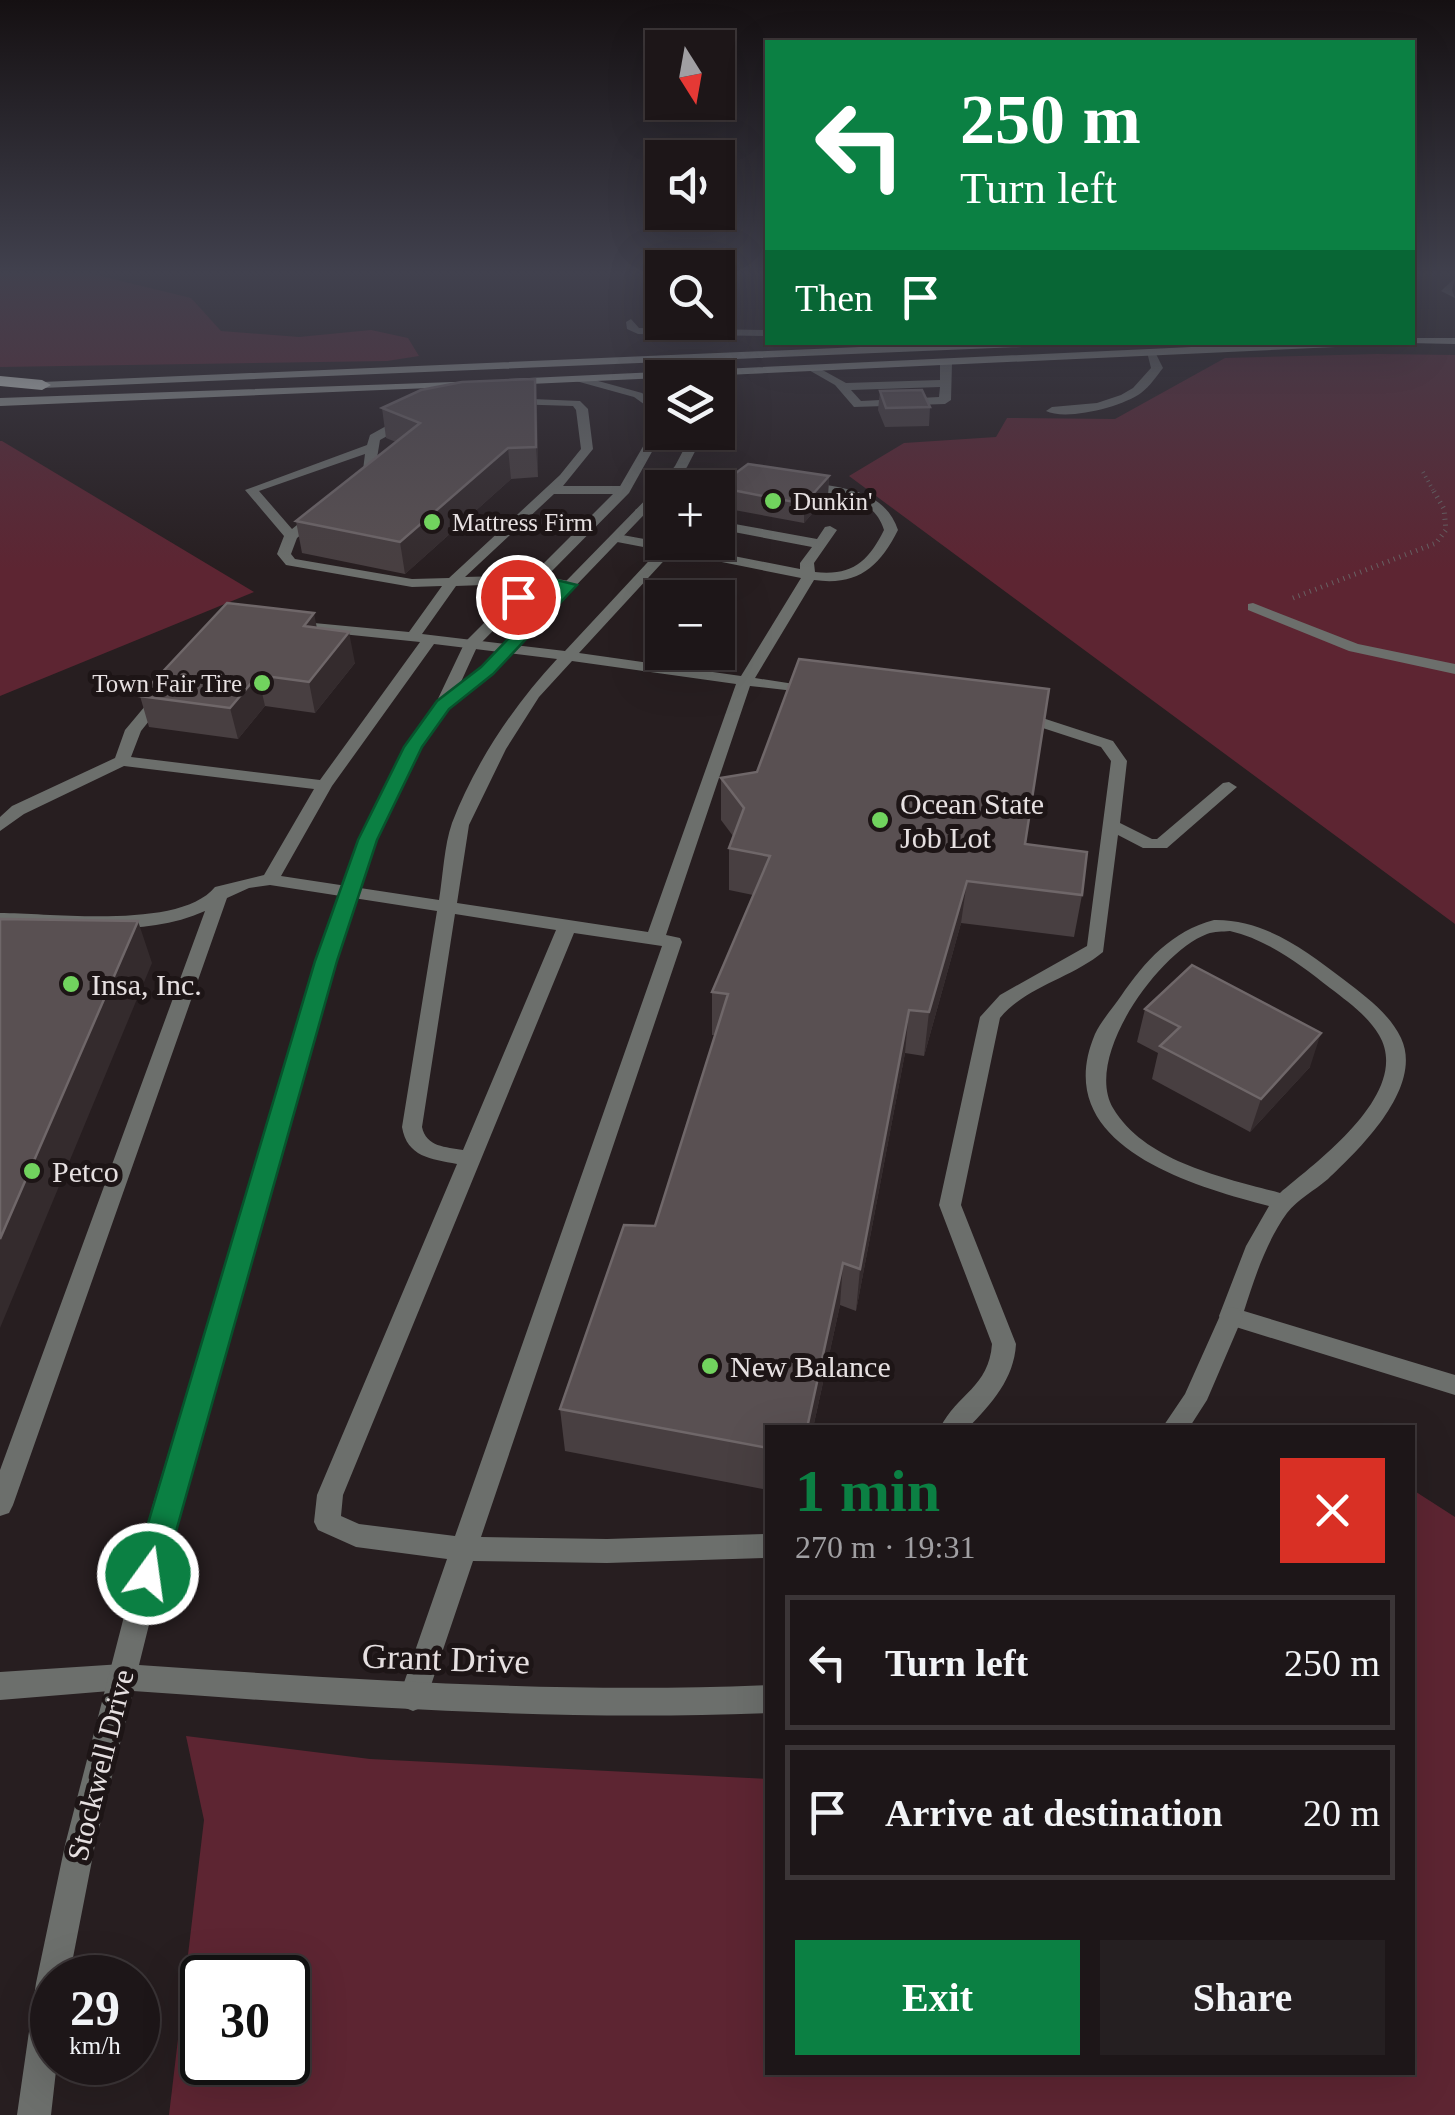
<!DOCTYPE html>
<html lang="en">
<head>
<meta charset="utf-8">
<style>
	:root { --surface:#1d1618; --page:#251f21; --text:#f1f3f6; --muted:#a09fa2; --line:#3b3537; --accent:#0b8043 }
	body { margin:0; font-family:Georgia,serif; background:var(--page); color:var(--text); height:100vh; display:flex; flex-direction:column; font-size:38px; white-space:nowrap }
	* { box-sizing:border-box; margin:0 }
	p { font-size:32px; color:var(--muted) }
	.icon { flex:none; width:55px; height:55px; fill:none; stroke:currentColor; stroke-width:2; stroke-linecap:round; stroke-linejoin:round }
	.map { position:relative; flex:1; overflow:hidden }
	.drawer { position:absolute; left:765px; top:1425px; width:650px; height:650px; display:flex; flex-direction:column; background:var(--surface); border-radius:0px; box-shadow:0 10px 40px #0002,0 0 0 2px var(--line) }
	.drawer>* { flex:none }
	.guide { position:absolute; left:765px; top:40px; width:650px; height:305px; border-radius:0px; box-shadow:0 10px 40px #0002,0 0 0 2px var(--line); background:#0b8043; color:#fff; overflow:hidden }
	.needle { width:65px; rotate:169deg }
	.buttons { position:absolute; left:645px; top:30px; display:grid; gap:20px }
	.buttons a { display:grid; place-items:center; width:90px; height:90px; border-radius:0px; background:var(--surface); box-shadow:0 10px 40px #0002,0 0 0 2px var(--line); font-size:50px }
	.speed { position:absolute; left:30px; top:1955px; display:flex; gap:20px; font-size:50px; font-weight:700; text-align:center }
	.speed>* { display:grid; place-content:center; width:130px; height:130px; border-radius:50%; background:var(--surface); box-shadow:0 10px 40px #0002,0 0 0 2px var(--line); line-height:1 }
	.speed small { font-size:25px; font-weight:400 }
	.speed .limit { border:5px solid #111; border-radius:15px; background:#fff; color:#111 }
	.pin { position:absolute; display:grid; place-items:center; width:85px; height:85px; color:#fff; margin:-42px; border:5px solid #fff; border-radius:50%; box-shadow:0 2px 10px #0007 }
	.me { position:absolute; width:110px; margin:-55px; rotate:14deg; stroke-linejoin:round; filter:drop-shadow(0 0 8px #0008) }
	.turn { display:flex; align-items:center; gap:35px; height:210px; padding:0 30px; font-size:45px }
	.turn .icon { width:130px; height:130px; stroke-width:2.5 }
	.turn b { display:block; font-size:70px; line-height:85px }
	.then { display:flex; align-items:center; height:95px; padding:0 30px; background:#0003; gap:20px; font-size:38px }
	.round { display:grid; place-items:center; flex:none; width:105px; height:105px; border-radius:0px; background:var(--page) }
	.summary { display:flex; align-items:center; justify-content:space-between; height:170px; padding:0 30px }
	h1 { font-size:60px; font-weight:800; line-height:75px; color:var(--accent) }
	.cta { display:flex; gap:20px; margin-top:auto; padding:20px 30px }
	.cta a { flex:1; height:115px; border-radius:0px; background:var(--accent); color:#fff; font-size:40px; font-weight:800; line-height:115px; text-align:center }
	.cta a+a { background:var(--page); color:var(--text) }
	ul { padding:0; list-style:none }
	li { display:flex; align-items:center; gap:30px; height:135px; margin:0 20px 15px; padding:0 10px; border:5px solid var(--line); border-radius:0px }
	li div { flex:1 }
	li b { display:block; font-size:38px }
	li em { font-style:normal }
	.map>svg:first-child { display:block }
	.green { fill:#5d2532; fill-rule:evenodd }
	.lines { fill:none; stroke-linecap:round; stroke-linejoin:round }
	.path-far1 { stroke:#696163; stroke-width:4; stroke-dasharray:1 4; stroke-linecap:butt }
	.path { stroke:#696163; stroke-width:5; stroke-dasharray:1 5; stroke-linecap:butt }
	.lane { fill:#6c6f6c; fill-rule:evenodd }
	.street { fill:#6c6f6c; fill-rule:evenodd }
	.secondary { fill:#979c97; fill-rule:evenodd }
	.highway { fill:#d8ded6; fill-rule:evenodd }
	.wall { fill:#483f41 }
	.shaded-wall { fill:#342b2d }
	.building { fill:#595052; stroke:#6f6769; stroke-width:2.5 }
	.route { fill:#0b8043; stroke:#07532c; stroke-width:2.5 }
	.poi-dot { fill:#71d35e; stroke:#1d1516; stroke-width:4 }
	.labels { text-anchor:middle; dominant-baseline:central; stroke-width:10; stroke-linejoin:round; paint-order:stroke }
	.far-poi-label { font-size:25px; fill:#e6e0e1; stroke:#1d1516; text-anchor:start }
	.poi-label { font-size:30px; fill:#e6e0e1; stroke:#1d1516; text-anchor:start }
	.street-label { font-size:30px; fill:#e6e0e1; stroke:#1d1516 }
	.near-street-label { font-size:35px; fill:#e6e0e1; stroke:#1d1516 }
</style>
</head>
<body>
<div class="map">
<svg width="1455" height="2115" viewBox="0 0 1455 2115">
	<rect width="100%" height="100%" fill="#271e20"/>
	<path class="green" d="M 0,273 L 88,273 L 191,298 L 221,331 L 299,337 L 371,330 L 408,338 L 419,356 L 387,361 L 0,367 Z
		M 1377,354 L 1455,355 L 1455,924 L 849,476 L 904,443 L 996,437 L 1007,418 L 1115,419 L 1225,358 Z
		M 0,441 L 2,441 L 254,592 L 0,696 Z
		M 1413,1490 L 1455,1517 L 1455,2115 L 169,2115 L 204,1820 L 186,1736 L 370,1759 L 767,1779 L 768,2072 L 1412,2072 ZM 202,1978 L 288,1978 L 288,2062 L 202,2062 Z"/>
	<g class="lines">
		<path class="path-far1" d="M 1423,472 L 1433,490"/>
		<path class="path" d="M 1293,598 L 1436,543 L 1446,530 L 1444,509 L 1432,488"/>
		<path class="lane" d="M 1455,278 L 1452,290 L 1455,298 L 1441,291 Z
			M 631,319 L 639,328 L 768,330 L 768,336 L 638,334 L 627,329 L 626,322 Z
			M 1147,352 L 1155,352 L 1163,368 C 1156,377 1150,386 1141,393 C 1122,407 1066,421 1046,411 L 1052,407 L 1097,403 L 1121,395 L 1133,388 L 1151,368 Z
			M 946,360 L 952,363 L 951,400 L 945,404 L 854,407 L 835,385 L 807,369 L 817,367 L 846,383 L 940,380 L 940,363 ZM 940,387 L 939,397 L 861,401 L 851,390 Z
			M 507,398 L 580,401 L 588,409 L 593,449 L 563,486 L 624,486 L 630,490 L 624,494 L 554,494 L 465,577 L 536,575 L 574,582 L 574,588 L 536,583 L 456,586 L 422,634 L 565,651 L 659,550 L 612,541 L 610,538 L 617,534 L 666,543 L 680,542 L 678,545 L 800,569 L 800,563 L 812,547 L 718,529 L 718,521 L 817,539 L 825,527 L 830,526 L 837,530 L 814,563 L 815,572 C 852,576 868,562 884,530 C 873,493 830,495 797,488 L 797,482 L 802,481 C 839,488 884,488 898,530 C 879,568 857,586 814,580 L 755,678 L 820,688 L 820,694 L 750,686 L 666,935 L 680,938 L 682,942 L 481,1537 L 607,1539 L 768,1534 L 768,1558 L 607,1563 L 473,1561 L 427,1697 L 423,1707 L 413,1711 L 403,1707 L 399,1697 L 447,1559 L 356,1547 L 318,1530 L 314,1522 L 317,1495 L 457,1164 C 431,1159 407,1157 402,1127 L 437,911 L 270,885 L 249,888 L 227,898 L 13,1505 L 9,1513 L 0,1516 L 0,1470 L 205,911 C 143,939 66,925 0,925 L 0,913 C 52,913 180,930 215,887 L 264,875 L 314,789 L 124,766 L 24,814 L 0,831 L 0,817 L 12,806 L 115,758 L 125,730 L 156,693 L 161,691 L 169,696 L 141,731 L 131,757 L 320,780 L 420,642 L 293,629 L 286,625 L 293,621 L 409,632 L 442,586 L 412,587 L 286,565 L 277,554 L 284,536 L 245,490 L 367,445 L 370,435 L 406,415 L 414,415 L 414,421 L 380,440 L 375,470 L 365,487 L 354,484 L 363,470 L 365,454 L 259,491 L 292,529 L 312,513 L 324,516 L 297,538 L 291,554 L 295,559 L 412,579 L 449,578 L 560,475 L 581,449 L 576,410 L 573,406 L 511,404 L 505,400 ZM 672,552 L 801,578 L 741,676 L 579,653 ZM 434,644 L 557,659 C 514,705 475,763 452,823 C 444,846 443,876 439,900 L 281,876 L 332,786 ZM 572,661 L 736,684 L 648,932 L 457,903 L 469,825 L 506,749 L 539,697 ZM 455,914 L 556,930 L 463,1150 C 446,1147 426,1147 422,1127 ZM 574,933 L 662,946 L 455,1536 L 359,1524 L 341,1516 L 343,1495 Z
			M 763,469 L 767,470 L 767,476 L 732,479 L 723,493 L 718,494 L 718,488 L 713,488 L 724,472 Z
			M 642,506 L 662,510 L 662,518 L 637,513 L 635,510 Z
			M 1018,710 L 1113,741 L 1127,761 L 1120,823 L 1152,839 L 1157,839 L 1223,783 L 1229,782 L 1237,787 L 1167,848 L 1143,848 L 1118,835 L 1103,952 C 1072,978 1025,987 1000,1018 L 961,1205 L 1016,1344 C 1014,1379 992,1403 968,1428 L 940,1428 C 957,1394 989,1387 992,1344 L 939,1205 L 980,1017 L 1000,995 L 1087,946 L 1111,761 L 1101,747 L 1012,718 L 1012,712 Z
			M 1214,920 C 1264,919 1305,950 1343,979 C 1365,996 1389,1013 1401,1038 C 1424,1087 1360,1149 1328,1179 C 1314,1191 1298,1199 1287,1213 C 1266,1242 1255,1277 1244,1311 L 1455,1375 L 1455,1395 L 1223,1323 L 1219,1316 L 1246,1246 L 1269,1206 C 1190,1185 1048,1145 1095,1034 C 1101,1021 1113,1008 1121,996 C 1145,961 1172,931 1214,920 ZM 1230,931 C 1268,940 1300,964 1330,988 C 1347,1001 1368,1016 1379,1035 C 1413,1093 1316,1162 1280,1193 C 1225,1178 1145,1162 1113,1108 C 1083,1057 1159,952 1207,934 C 1215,931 1222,932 1230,931 Z
			M 122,1664 L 132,1668 L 136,1677 L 132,1686 L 122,1690 L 0,1700 L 0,1672 Z"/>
		<path class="street" d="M 688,355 L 694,358 L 694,378 L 682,378 L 682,358 Z
			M 580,376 L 642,393 L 662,409 L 662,417 L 634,397 L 576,381 L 574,379 Z
			M 662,420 L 663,432 L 629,493 L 477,647 L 460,684 L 482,667 L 659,486 L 675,466 L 693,432 L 705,432 L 687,467 L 671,488 L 662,488 L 662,496 L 492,673 L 449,708 L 421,747 L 376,840 L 335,961 L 179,1504 L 139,1665 C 349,1679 557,1694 768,1685 L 768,1713 C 555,1722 345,1706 133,1691 L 95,1845 L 69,1978 L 52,1978 L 52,2062 L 57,2062 L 51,2115 L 17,2115 L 36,1983 L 65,1845 L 153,1504 L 317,961 L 358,840 L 405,747 L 435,705 L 465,642 L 619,488 L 656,424 Z
			M 1253,603 L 1358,644 L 1455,664 L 1455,674 L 1349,651 L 1248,610 L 1248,604 Z
			M 1231,1307 L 1239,1309 L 1243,1316 L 1207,1400 L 1189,1428 L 1162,1428 L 1185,1394 L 1223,1309 Z"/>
		<path class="secondary" d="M 1412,338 L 1455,338 L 1455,344 L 1408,343 L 1412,342 Z
			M 977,342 L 1073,342 L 1068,345 L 42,388 L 36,385 L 42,382 Z
			M 1296,342 L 1384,342 L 1379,345 L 507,385 L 501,382 L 507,379 Z
			M 482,381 L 484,383 L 478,386 L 0,406 L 0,398 Z"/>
		<path class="highway" d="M 0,376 L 42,380 L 51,385 L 42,390 L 0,386 Z"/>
	</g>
	<path class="wall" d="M 880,391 L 930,407 L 929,426 L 885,427 L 878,410 Z
		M 382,408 L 537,409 L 538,477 L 511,479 L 405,574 L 302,553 L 296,521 L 396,442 L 386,438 Z
		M 829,476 L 828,495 L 804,523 L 718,507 L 717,487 Z
		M 317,628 L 355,663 L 315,713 L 265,706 L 238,739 L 149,727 L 140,696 Z
		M 721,778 L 1025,844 L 1082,895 L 1074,937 L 961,923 L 924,1056 L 905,1053 L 856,1311 L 840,1305 L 813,1428 L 768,1428 L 768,1490 L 565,1451 L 560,1409 L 655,1226 L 715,1035 L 712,1035 L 712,992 L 753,895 L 729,890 L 729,848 L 733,836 L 721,820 Z
		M 1145,1009 L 1310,1067 L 1250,1132 L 1152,1079 L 1158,1053 L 1137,1042 Z"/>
	<path class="shaded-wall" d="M 535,379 L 537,409 L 538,477 L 536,447 Z
		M 508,448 L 511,479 L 405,574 L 400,542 Z
		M 829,476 L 828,495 L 804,523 L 804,504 Z
		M 314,613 L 320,644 L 304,626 Z
		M 349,632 L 355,663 L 315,713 L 309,682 Z
		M 258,675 L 265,706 L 238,739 L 230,708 Z
		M 967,881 L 961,923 L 924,1056 L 929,1012 Z
		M 138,921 L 152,963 L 0,1328 L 0,1239 Z
		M 909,1010 L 905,1053 L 856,1311 L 860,1269 Z
		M 1321,1033 L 1310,1067 L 1250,1132 L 1261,1099 Z
		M 843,1263 L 840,1305 L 813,1428 L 807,1428 Z"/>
	<path class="building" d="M 535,379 L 536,447 L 508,448 L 400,542 L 296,521 L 420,423 L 382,408 L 421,390 L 462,382 Z
		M 922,390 L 930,407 L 886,408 L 880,391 Z
		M 748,464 L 829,476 L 804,504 L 717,487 Z
		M 227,603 L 314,613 L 304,626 L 349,632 L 309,682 L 258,675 L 230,708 L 140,696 Z
		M 799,659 L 1049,689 L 1025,844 L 1087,852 L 1082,895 L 967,881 L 929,1012 L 909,1010 L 860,1269 L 843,1263 L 807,1428 L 768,1428 L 768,1448 L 560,1409 L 624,1225 L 655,1226 L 728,994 L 712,992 L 770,856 L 729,848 L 744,808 L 721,778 L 757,772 Z
		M 0,919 L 138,921 L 0,1239 Z
		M 1192,965 L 1321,1033 L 1261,1099 L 1160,1046 L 1180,1027 L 1145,1009 Z"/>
	<linearGradient id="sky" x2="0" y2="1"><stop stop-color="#151012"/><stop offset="0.48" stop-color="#41414e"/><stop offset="1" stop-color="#41414e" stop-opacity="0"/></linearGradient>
	<rect width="1455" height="569" fill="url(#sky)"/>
	<path class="route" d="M 536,575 L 577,585 L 493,674 L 449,709 L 422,747 L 377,840 L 337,961 L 164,1574 L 159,1584 L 148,1588 L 138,1584 L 133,1574 L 315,961 L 358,840 L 404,747 L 437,701 L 481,667 L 557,588 L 540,585 L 523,600 L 512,600 L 512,593 Z"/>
	<g class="poi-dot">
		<circle cx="773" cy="501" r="10"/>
		<circle cx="432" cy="522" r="10"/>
		<circle cx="262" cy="683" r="10"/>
		<circle cx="880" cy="820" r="10"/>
		<circle cx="71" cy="984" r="10"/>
		<circle cx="32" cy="1171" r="10"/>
		<circle cx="710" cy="1366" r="10"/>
	</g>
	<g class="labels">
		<g class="far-poi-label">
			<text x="793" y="501">Dunkin'</text>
			<text x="452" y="522">Mattress Firm</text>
			<text x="242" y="683" text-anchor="end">Town Fair Tire</text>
		</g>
		<g class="poi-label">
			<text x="900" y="803">Ocean State<tspan x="900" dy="34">Job Lot</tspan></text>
			<text x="91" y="984">Insa, Inc.</text>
			<text x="52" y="1171">Petco</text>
			<text x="730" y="1366">New Balance</text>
		</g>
		<g class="street-label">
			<text transform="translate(100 1765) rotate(-76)">Stockwell Drive</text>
		</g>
		<g class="near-street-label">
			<text transform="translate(446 1659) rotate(2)">Grant Drive</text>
		</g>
	</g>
</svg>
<div class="buttons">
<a><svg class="needle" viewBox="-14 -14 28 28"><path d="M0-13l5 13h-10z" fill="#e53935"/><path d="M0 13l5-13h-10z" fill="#a09fa2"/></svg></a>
<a><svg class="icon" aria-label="sound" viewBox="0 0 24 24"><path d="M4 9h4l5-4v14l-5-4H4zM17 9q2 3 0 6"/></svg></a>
<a><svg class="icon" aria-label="search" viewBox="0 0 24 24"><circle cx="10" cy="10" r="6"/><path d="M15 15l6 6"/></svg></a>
<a><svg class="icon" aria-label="layers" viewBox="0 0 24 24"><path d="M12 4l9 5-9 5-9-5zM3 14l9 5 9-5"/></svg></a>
<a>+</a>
<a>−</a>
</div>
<div class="speed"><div>29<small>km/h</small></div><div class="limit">30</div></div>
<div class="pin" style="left:518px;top:597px;background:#d93025"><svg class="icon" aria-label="arrive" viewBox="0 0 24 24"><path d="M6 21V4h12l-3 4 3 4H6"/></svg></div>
<svg class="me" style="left:148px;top:1574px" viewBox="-20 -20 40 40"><circle r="17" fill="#0b8043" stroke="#fff" stroke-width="3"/><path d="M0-11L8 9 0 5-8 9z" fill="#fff"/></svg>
<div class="guide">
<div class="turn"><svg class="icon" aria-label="left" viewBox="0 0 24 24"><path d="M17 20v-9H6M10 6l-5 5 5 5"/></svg><div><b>250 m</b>Turn left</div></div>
<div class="then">Then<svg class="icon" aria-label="arrive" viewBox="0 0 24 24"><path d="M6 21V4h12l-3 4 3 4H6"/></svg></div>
</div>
<section class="drawer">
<div class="summary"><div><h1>1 min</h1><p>270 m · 19:31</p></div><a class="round" style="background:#d93025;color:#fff"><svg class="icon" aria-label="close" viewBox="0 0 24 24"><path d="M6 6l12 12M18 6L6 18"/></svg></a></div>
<ul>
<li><svg class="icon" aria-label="left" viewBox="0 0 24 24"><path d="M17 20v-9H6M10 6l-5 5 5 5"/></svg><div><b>Turn left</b></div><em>250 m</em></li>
<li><svg class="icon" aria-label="arrive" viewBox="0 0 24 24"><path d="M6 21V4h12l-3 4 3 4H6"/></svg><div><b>Arrive at destination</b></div><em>20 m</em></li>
</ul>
<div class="cta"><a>Exit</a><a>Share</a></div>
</section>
</div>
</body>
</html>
